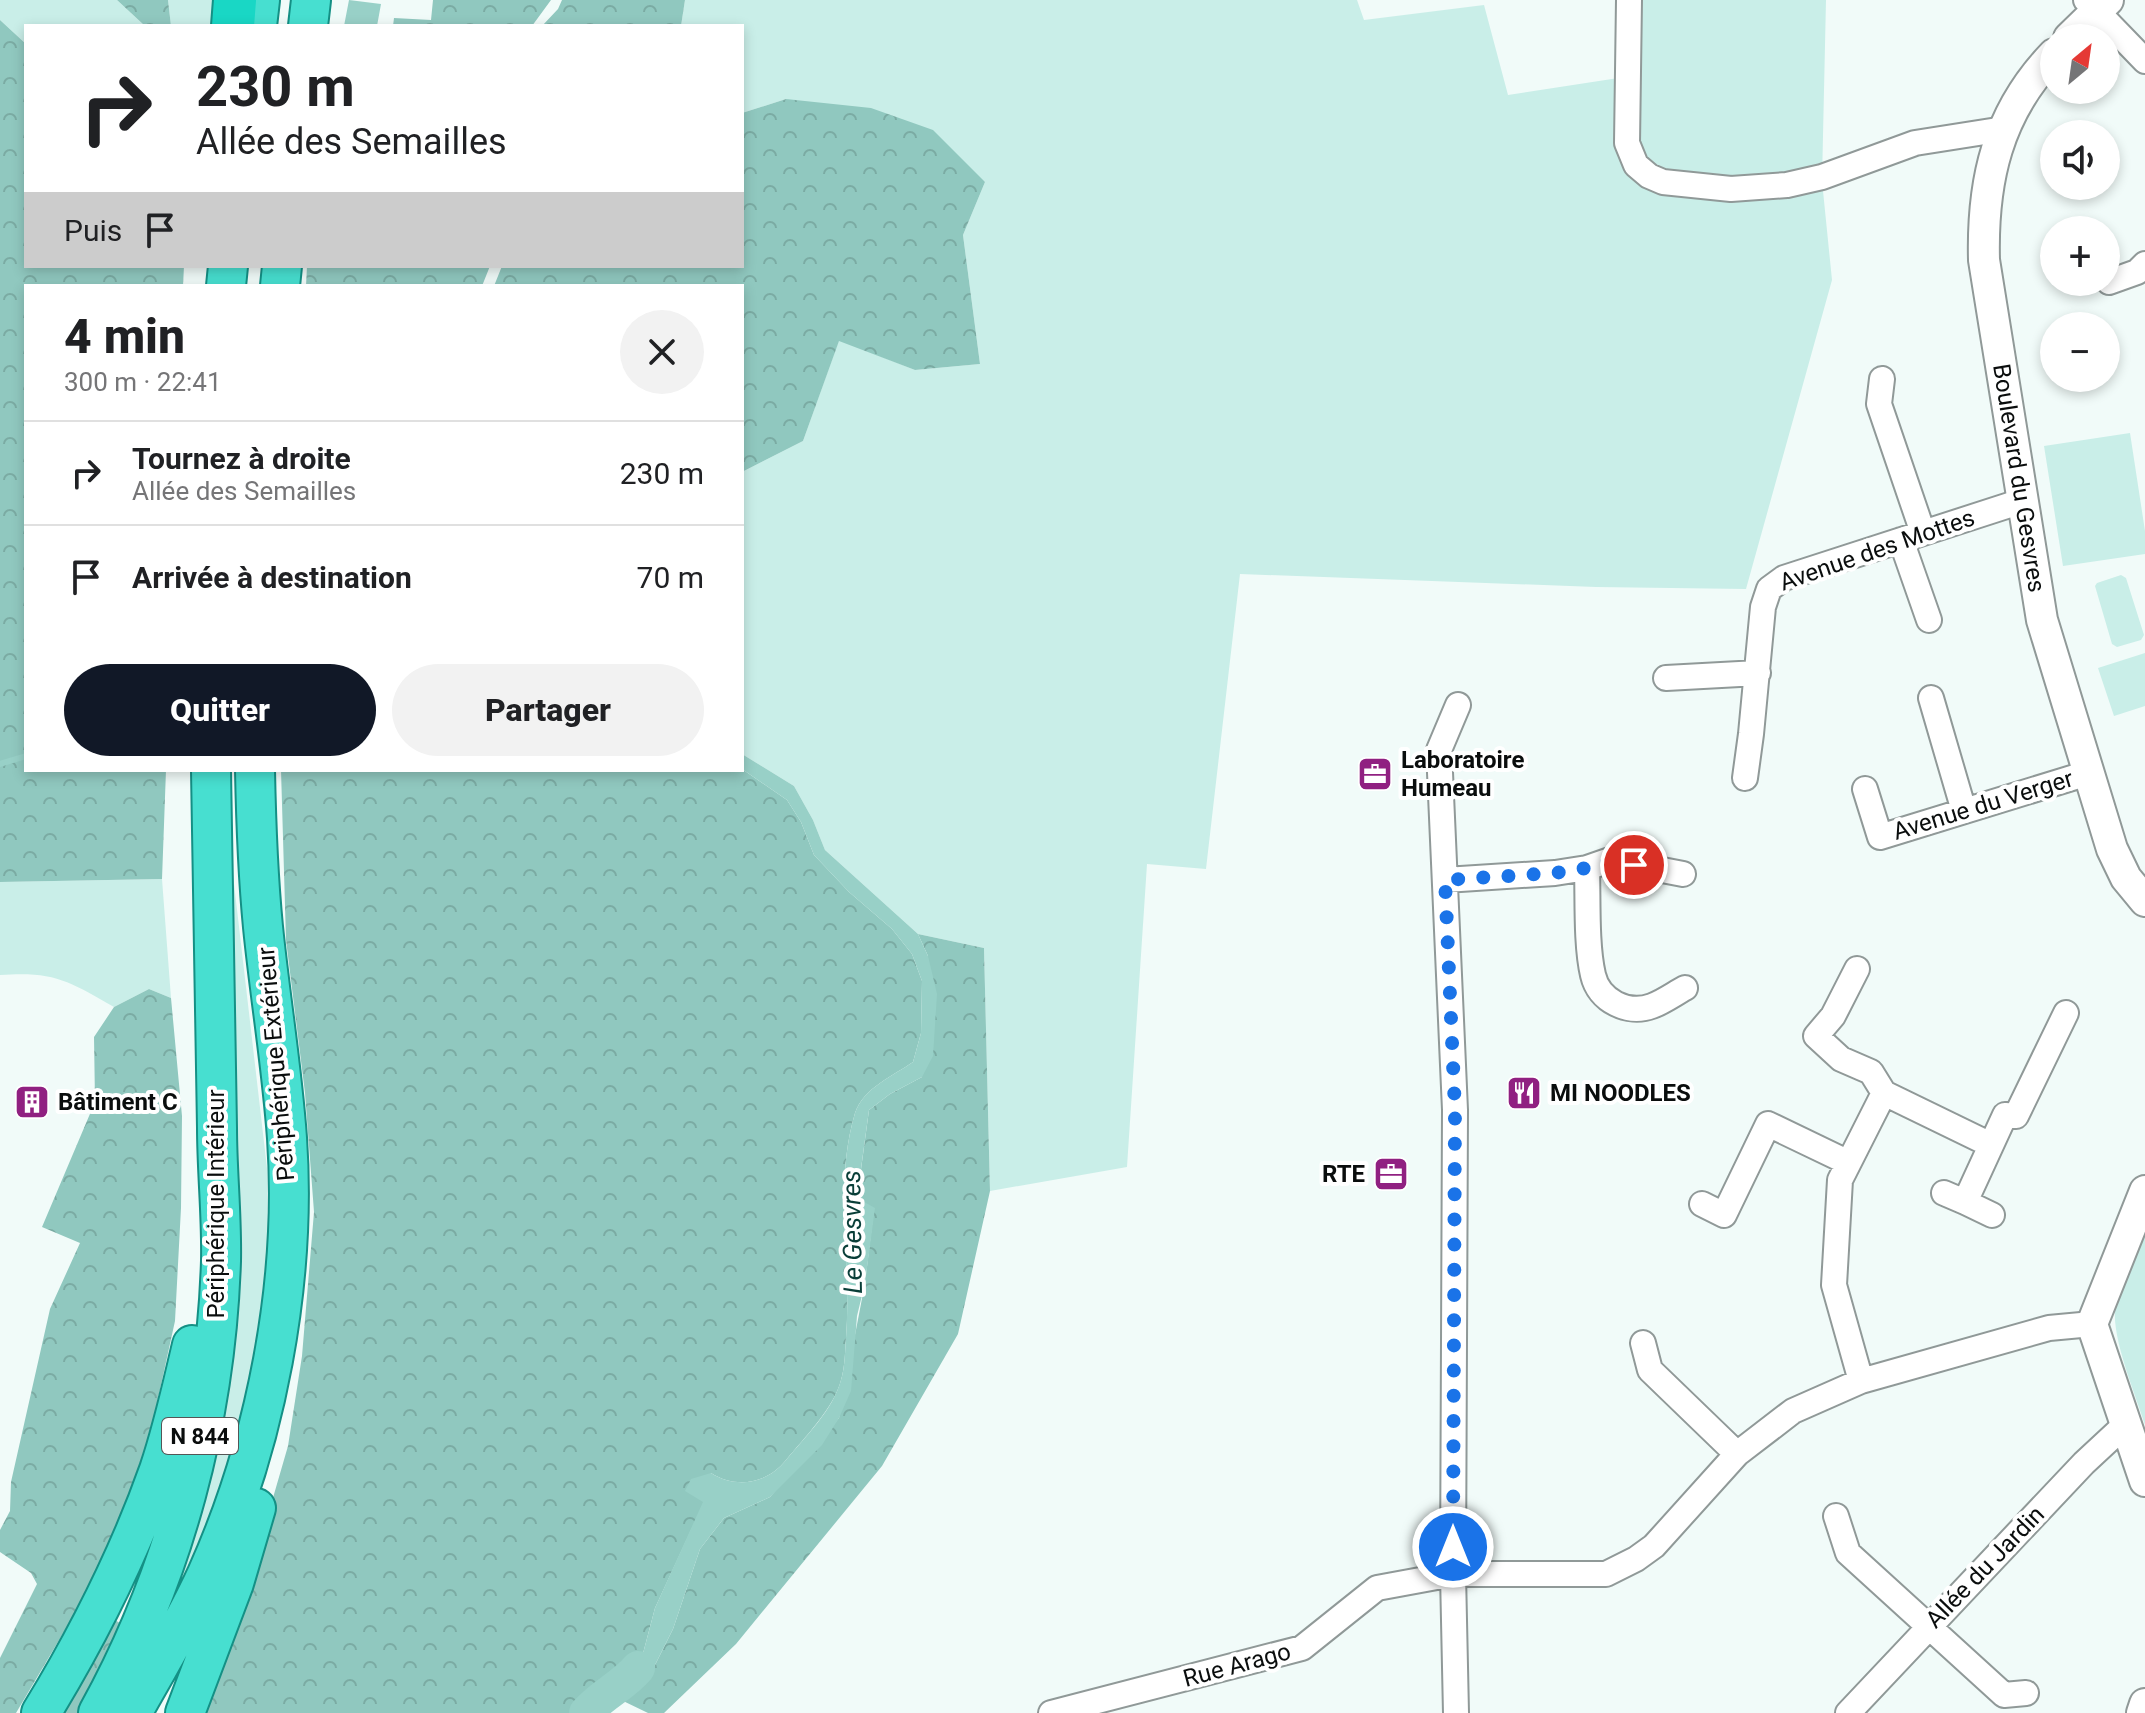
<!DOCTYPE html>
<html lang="fr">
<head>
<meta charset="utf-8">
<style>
	:root { --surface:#fff; --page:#f2f2f2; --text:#202124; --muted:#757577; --line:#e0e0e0; --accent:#111827 }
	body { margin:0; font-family:Roboto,sans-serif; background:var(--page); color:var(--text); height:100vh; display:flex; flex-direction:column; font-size:30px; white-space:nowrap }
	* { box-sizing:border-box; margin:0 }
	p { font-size:26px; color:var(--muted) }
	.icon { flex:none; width:44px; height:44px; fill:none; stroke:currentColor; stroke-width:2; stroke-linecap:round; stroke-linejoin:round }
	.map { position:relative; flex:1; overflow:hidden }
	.details { position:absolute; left:24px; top:284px; width:720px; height:488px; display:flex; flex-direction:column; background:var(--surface); border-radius:0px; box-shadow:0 4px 12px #0003 }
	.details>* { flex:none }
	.banner { position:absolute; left:24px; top:24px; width:720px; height:244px; border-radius:0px; box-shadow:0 4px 12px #0003; background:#fff; color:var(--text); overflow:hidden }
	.needle { width:52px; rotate:29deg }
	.tools { position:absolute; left:2040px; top:24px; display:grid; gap:16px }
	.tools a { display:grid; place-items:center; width:80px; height:80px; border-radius:50%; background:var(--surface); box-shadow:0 4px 12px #0003; font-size:40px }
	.pin { position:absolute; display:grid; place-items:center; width:68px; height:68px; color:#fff; margin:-34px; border:4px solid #fff; border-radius:50%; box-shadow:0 2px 8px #0007 }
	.me { position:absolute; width:88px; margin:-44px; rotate:0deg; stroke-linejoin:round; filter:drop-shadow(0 0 6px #0008) }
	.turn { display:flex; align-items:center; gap:28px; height:168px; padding:0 40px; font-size:36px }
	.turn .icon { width:104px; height:104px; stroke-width:2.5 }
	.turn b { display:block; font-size:56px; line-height:68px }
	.then { display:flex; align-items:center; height:76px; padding:0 40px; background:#0003; gap:16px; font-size:30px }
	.round { display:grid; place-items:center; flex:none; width:84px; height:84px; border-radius:42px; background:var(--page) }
	.summary { display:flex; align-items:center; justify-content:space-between; height:136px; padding:0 40px }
	h1 { font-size:48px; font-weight:800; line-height:60px }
	.primary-button { display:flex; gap:16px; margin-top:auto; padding:16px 40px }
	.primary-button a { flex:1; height:92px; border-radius:48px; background:var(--accent); color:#fff; font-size:32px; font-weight:800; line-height:92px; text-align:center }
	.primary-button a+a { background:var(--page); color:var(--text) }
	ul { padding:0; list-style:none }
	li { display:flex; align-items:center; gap:24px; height:104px; padding:0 40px; border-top:2px solid var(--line) }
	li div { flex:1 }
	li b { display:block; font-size:30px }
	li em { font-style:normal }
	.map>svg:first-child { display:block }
	.green { fill:#c9eee8 }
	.forest { fill:url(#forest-crowns) }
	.water { fill:#98d0c7 }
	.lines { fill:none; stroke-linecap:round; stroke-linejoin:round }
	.stream { stroke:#98d0c7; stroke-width:6 }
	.river { stroke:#98d0c7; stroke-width:34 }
	.minor-casing { stroke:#909998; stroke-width:28 }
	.tertiary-casing { stroke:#909998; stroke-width:34 }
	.trunk-casing { stroke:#149085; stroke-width:42 }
	.motorway-casing { stroke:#149085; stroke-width:46 }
	.minor { stroke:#fff; stroke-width:24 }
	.tertiary { stroke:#fff; stroke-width:30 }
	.trunk { stroke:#47dfd0; stroke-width:38 }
	.motorway { stroke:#19d7c5; stroke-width:42 }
	.route { stroke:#1a73e8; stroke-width:14; stroke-dasharray:0 25.2 }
	.labels { text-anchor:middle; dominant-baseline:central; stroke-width:8; stroke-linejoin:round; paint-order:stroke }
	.shield { fill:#fff; stroke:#545656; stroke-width:2 }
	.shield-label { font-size:22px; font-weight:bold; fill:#0a0d0d }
	.street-label { font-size:24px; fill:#0a0d0d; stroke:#fff }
	.poi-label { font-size:24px; font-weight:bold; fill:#0a0d0d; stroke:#fff; text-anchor:start }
	.water-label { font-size:26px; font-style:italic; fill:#093e38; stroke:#fff }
</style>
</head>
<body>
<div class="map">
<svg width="2145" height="1713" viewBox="0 0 2145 1713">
	<defs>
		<pattern id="forest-crowns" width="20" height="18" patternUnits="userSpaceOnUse" patternTransform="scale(2)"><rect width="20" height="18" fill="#90c8bf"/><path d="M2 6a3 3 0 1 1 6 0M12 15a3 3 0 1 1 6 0" fill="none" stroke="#7baba3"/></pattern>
	</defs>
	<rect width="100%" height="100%" fill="#f1fbf9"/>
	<path class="green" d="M 0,0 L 117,0 L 145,26 L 26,26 L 26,44 L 0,20 Z
		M 168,0 L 224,0 L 221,26 L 171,26 Z
		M 685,0 L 1357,0 L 1364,20 L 1484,5 L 1508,95 L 1638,75 L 1638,0 L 1826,0 L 1822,181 L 1832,280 L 1746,589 L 1596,587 L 1240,574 L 1206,869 L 1147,864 L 1127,1167 L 990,1191 L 984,948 L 918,934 L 825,850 L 813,820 L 794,786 L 742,754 L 742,472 L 803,441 L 839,340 L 915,370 L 980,364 L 963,235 L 985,182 L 786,99 L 742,113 L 742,26 L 681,26 Z
		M 2130,433 L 2145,531 L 2145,554 L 2063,566 L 2044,446 Z
		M 2121,575 L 2126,578 L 2144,635 L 2141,640 L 2117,647 L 2112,644 L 2095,586 L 2097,583 Z
		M 2145,653 L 2145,706 L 2114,716 L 2098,668 Z
		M 228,875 L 233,875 L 267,1168 L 268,1287 L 249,1397 L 218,1506 L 174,1605 L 168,1602 L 196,1507 Z
		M 162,879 L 171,998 L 149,989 L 114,1007 C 69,981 54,971 0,975 L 0,882 Z
		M 2145,1231 L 2145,1425 C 2136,1396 2113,1341 2115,1312 C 2117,1285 2135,1256 2145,1231 Z"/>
	<path class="forest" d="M 117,0 L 168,0 L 171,26 L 145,26 Z
		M 433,0 L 551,0 L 532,26 L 393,26 L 394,18 L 431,20 Z
		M 562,0 L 685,0 L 681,26 L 542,26 L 558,9 Z
		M 0,20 L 26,44 L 26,266 L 184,266 L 183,286 L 26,286 L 26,770 L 166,770 L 162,879 L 0,882 Z
		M 786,99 L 871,108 L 933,130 L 985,182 L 963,235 L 980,364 L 915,370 L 839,341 L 803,441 L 742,472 L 742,286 L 494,286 L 502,266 L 742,266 L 742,113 Z
		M 307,266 L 490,266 L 482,286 L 306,286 Z
		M 742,769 L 787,800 L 801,822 L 814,855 L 849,892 L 892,929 L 912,954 L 922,981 L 921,1033 L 913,1062 C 893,1076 863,1088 855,1113 C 833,1187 852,1263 846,1338 C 845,1351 845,1367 841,1380 C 834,1408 804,1438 786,1460 C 767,1484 736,1489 711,1473 L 704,1502 L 655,1608 L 641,1661 L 583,1713 L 198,1713 L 257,1553 L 288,1446 L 302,1356 L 314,1212 L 305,1093 L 286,940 L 281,770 Z
		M 918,934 L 984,948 L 990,1191 L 958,1334 L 882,1466 L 736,1644 L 664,1713 L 648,1713 L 619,1699 L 651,1673 L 673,1629 L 700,1549 L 724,1518 L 770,1497 L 839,1418 L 865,1283 L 874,1209 L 857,1199 L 869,1110 L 890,1094 L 922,1077 L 928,956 Z
		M 149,989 L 171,998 L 182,1116 L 181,1208 L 175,1321 L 150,1435 L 117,1526 L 78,1608 L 16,1713 L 0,1713 L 0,1658 L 37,1584 L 31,1573 L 0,1552 L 0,1530 L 10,1511 L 11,1482 L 50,1309 L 80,1243 L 42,1227 L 95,1102 L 94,1037 L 114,1007 Z
		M 113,1619 L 120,1623 L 77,1713 L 57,1713 Z"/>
	<path class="water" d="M 349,0 L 381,4 L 377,26 L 344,26 Z
		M 742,754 L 794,786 L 813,820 L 825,850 L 918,934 L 928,956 L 937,994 L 933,1056 L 922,1077 L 890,1094 L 869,1110 L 857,1198 L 875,1208 L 865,1283 L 857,1316 L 851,1391 L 839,1418 L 822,1445 L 770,1497 L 724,1518 L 700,1549 L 673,1629 L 651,1673 L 606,1713 L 583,1713 L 641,1661 L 655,1608 L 703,1502 L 685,1491 L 691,1479 L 711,1473 C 736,1489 767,1484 786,1460 C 805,1437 833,1410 841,1380 C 845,1367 845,1351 846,1338 C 852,1263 833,1187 855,1113 C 863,1088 893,1076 913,1062 L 921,1033 L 922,981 L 912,954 L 892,929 L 849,892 L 814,855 L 801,822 L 787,800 L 742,769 Z"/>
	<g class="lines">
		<path class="stream" d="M 0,764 L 26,756"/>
		<path class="river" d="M 586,1713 C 601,1695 623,1686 638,1668"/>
		<g class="minor-casing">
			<path id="minor" d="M 1629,0 L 1627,143 L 1636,165 L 1649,176 L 1663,182 L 1731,189 L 1787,185 L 1822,177 L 1915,143 L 2004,129
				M 2086,0 L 2145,61
				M 2109,282 L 2137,272 L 2145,264
				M 1882,379 L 1879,404 L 1923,533
				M 1901,540 L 1929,620
				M 1666,678 L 1758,673
				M 1931,698 L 1964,811
				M 1745,778 L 1751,734 L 1763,607 L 1769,589 L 1784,578 L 2022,501
				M 1865,789 L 1880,837 L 2088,773
				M 1587,868 C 1588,900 1586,945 1593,975 C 1599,1001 1628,1015 1652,1006 C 1663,1002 1674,994 1685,988
				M 1445,880 L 1555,873 L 1587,868 L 1610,860 L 1683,874
				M 1857,969 L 1833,1016 L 1816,1036 L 1841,1059 L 1871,1072 L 1884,1093
				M 1884,1093 L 1991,1145
				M 1944,1193 L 1965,1202 L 2005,1115 L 2016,1116 L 2066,1013
				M 1965,1202 L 1992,1215
				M 1702,1204 L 1724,1215 L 1768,1124 L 1847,1162
				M 1643,1343 L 1650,1370 L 1737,1454
				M 1861,1381 L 1834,1285 L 1840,1180 L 1884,1093
				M 1836,1516 L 1848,1553 L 2004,1695 L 2026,1693
				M 1051,1713 L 1302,1648 L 1377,1588 L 1453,1574 L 1606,1574 L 1636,1559 L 1654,1546 L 1737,1454 L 1793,1411 L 1861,1381 L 2049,1328 L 2092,1324
				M 1456,1713 L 1453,1574 L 1455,1110 L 1439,750 L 1458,705
				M 1848,1713 L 2084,1463 L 2126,1424"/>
		</g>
		<g class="tertiary-casing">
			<path id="tertiary" d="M 2069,38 L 2108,0
				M 2054,54 C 1997,113 1982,181 1984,260 L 2042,620 L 2112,849 L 2126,878 L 2145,901
				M 2145,1191 L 2092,1324 L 2145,1481
				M 2142,1713 L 2145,1704"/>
		</g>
		<g class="trunk-casing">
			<path id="trunk" d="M 257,26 L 260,0
				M 308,26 L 311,0
				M 226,286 L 228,266
				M 280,286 L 282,266
				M 41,1713 C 88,1636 129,1555 159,1470 C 173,1429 182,1387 192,1345
				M 98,1713 C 174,1575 216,1419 221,1261 C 222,1216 217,1172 217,1128 C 216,1008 213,889 211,770
				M 132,1713 C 158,1667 185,1622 207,1574 C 266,1442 297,1283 287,1138 C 282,1067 270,997 263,927 C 258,875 256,822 255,770
				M 185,1713 L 234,1583 L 256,1508"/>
		</g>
		<g class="motorway-casing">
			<path id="motorway" d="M 233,26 L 235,0"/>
		</g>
		<use href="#minor" class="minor"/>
		<use href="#tertiary" class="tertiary"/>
		<use href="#trunk" class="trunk"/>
		<use href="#motorway" class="motorway"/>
	</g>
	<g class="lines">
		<path class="route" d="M 1453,1547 L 1455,1110 L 1445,880 L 1555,873 L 1587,868 L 1610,860 L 1634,865"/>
	</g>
	<defs>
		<g id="office-square" transform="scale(1.8)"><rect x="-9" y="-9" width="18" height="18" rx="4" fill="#902081" stroke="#fff"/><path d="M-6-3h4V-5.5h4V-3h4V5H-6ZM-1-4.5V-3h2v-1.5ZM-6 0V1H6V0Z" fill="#fff"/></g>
		<g id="restaurant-square" transform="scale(1.8)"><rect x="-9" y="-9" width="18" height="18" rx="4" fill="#902081" stroke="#fff"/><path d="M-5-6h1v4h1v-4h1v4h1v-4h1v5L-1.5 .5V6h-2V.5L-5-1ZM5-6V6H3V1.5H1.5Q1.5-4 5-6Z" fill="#fff"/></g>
		<g id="building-square" transform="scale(1.8)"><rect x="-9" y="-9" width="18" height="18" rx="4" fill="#902081" stroke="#fff"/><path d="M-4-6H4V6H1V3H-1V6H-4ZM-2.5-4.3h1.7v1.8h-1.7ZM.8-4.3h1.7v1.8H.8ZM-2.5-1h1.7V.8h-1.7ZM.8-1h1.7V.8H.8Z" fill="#fff"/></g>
	</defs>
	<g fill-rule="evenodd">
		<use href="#office-square" x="1375" y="774"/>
		<use href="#restaurant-square" x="1524" y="1093"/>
		<use href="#building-square" x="32" y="1102"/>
		<use href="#office-square" x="1391" y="1174"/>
	</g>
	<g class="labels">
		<rect class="shield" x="162" y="1418" width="76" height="36" rx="6"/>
		<g class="shield-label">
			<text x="200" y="1436">N 844</text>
		</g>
		<g class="street-label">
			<text transform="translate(2019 478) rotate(81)">Boulevard du Gesvres</text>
			<text transform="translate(1877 550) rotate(-19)">Avenue des Mottes</text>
			<text transform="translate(1983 805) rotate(-17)">Avenue du Verger</text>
			<text transform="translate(276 1064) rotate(-95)">Périphérique Extérieur</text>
			<text transform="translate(216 1204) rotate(-90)">Périphérique Intérieur</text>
			<text transform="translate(1985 1567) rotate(-46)">Allée du Jardin</text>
			<text transform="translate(1237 1665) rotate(-15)">Rue Arago</text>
		</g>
		<g class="poi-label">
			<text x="1401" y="760">Laboratoire<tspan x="1401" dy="28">Humeau</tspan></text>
			<text x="1550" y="1093">MI NOODLES</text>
			<text x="58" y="1102">Bâtiment C</text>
			<text x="1365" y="1174" text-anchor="end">RTE</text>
		</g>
		<g class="water-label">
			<text transform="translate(852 1232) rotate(-91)">Le Gesvres</text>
		</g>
	</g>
</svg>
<div class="tools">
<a><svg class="needle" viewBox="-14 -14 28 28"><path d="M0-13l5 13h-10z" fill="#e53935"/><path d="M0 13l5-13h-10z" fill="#757577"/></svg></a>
<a><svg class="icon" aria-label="sound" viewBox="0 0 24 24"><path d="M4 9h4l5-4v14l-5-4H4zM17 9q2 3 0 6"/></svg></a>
<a>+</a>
<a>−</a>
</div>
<div class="pin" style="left:1634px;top:865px;background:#d93025"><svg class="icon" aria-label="arrive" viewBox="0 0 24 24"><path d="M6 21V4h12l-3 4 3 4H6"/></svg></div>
<svg class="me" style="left:1453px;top:1547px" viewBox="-20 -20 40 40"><circle r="17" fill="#1a73e8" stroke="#fff" stroke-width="3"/><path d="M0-11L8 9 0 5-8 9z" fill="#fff"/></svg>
<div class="banner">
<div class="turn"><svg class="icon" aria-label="right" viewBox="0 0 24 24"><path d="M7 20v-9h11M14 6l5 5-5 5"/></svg><div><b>230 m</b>Allée des Semailles</div></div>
<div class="then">Puis<svg class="icon" aria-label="arrive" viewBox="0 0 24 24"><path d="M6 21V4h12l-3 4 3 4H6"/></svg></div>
</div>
<section class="details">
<div class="summary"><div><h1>4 min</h1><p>300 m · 22:41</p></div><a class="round"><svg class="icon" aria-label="close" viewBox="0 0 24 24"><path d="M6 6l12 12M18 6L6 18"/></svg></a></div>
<ul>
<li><svg class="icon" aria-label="right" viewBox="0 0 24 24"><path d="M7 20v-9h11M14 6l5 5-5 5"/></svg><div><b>Tournez à droite</b><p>Allée des Semailles</p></div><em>230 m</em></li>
<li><svg class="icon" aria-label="arrive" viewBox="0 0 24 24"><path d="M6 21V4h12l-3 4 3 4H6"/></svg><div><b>Arrivée à destination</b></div><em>70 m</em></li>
</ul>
<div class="primary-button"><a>Quitter</a><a>Partager</a></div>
</section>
</div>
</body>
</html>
